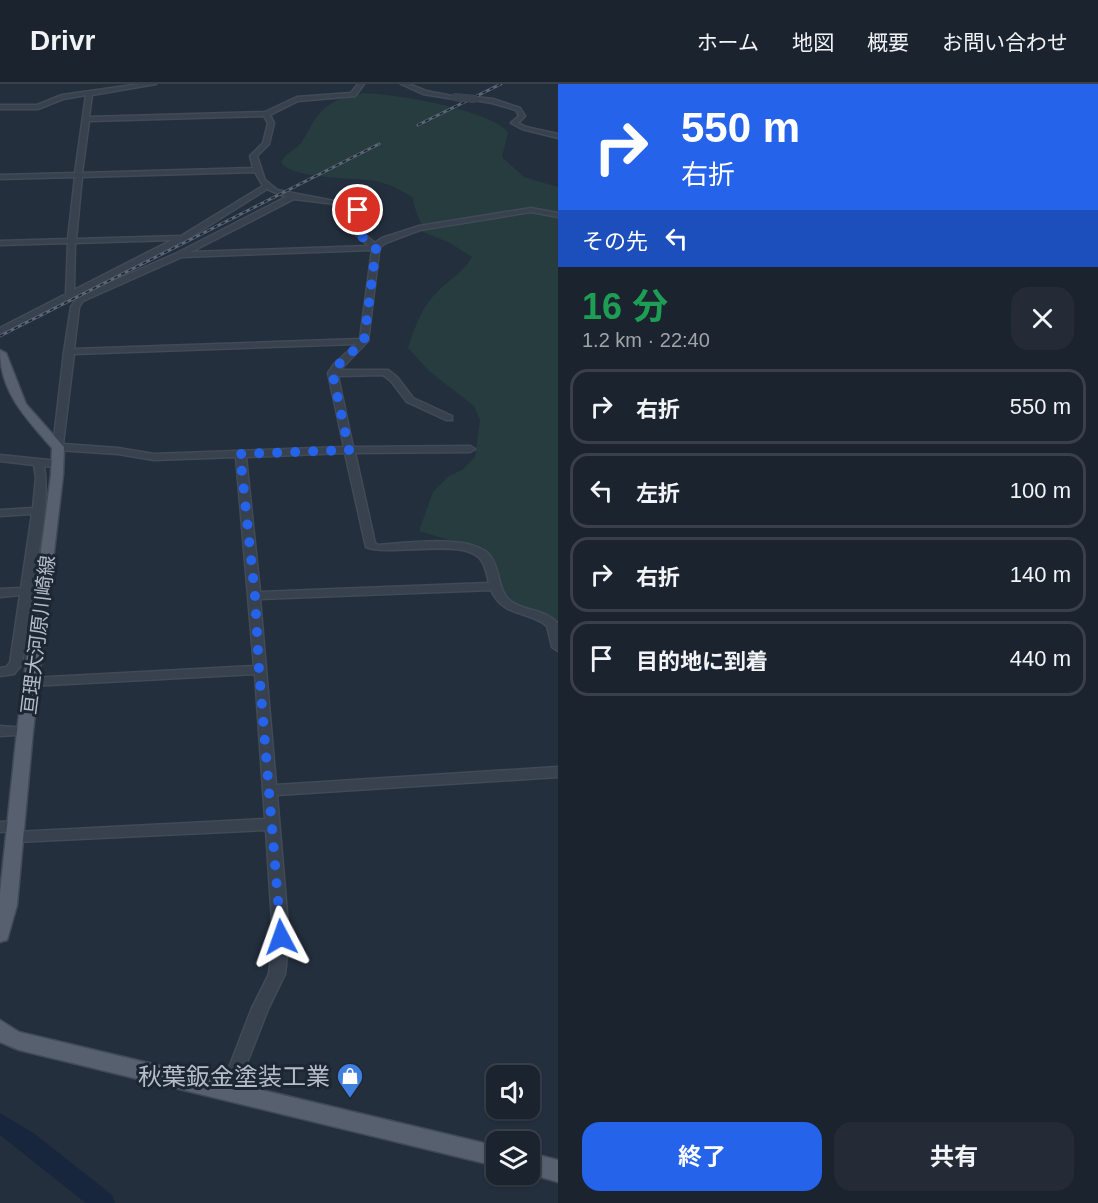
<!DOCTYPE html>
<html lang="ja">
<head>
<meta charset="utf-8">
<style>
	:root { --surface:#1b232e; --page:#242b36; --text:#f1f3f6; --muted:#a0a4aa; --line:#39404a; --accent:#2563eb }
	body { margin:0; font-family:Arial,"Noto Sans JP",sans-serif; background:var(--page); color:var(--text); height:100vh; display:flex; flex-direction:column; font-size:22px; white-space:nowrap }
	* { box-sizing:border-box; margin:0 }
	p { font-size:20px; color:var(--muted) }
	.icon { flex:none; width:33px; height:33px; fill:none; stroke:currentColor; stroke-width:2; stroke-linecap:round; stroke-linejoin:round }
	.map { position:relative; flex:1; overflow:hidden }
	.drawer { display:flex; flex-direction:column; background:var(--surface); width:540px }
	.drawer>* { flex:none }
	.hud { background:#2563eb; color:#fff; overflow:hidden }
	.controls { position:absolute; left:486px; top:981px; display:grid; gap:12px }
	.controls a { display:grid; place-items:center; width:54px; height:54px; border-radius:12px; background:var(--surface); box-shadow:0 2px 4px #0004,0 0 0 2px var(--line); font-size:30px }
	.pin { position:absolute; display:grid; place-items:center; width:51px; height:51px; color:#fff; margin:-26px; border:3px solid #fff; border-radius:50%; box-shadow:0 2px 6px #0007 }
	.me { position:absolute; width:66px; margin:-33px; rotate:356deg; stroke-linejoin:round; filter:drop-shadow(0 0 4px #0008) }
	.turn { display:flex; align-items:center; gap:21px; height:126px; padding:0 24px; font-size:27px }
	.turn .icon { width:78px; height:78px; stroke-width:2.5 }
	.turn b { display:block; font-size:42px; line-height:51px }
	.then { display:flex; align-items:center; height:57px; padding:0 24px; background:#0003; gap:12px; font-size:22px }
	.round { display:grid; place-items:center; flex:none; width:63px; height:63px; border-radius:18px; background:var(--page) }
	.summary { display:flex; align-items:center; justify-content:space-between; height:102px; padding:0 24px }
	h1 { font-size:36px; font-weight:700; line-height:45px; color:#1e9e55 }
	.cta { display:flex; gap:12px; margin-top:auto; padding:12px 24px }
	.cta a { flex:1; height:69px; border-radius:18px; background:var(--accent); color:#fff; font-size:24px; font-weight:700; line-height:69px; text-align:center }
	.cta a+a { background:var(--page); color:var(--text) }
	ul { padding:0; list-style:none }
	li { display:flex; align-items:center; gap:18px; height:75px; margin:0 12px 9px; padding:0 12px; border:3px solid var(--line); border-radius:18px }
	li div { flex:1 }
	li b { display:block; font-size:22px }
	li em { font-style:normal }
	header { display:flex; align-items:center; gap:36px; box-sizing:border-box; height:84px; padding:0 30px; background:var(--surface); border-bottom:2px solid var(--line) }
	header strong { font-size:28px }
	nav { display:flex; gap:33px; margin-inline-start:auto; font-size:21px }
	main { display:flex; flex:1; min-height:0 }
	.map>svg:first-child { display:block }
	.green { fill:#263c3f }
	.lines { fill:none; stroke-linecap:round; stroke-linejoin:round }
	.river { fill:#17263c; fill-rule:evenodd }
	.minor-casing { stroke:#414a57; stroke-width:3 }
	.major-casing { stroke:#414a57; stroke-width:3 }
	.minor { fill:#38414e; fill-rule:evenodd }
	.major { fill:#56606e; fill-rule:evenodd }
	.rail-casing { stroke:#5a6575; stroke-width:3 }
	.rail { stroke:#1d2633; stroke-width:1.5; stroke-dasharray:4; stroke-linecap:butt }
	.minor-bridge-casing { stroke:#414a57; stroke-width:8; stroke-linecap:butt }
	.minor-bridge { stroke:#38414e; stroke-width:7 }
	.route { stroke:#2563eb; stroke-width:10; stroke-dasharray:0 18 }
	.labels { text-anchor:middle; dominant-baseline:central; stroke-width:6; stroke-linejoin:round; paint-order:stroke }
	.street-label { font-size:20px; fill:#b4bcc9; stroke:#1d2633 }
	.near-poi-label { font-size:24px; fill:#b4bcc9; stroke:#1d2633; text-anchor:end }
</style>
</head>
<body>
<header>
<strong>Drivr</strong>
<nav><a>ホーム</a><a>地図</a><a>概要</a><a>お問い合わせ</a></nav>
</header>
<main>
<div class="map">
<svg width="558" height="1119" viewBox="0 0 558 1119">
	<rect width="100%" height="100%" fill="#242f3e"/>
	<path class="green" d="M 364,9 C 394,10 488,25 508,48 L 502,73 L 524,93 L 558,103 L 558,556 L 540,532 L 496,508 L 479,465 L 419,447 L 433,408 L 449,392 L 462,386 L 475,373 L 480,336 L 474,322 L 429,287 L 408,264 C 415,242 422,222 439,206 C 451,194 464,188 472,173 L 450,159 L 423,148 C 421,135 414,127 413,114 C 400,105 389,100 375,97 C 354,93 292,96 281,78 C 286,69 295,66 301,59 C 306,52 309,45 313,38 C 326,18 341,13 364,9 Z"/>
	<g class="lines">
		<path class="river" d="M 0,1029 L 35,1050 L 112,1111 L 115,1119 L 86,1119 L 83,1117 L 0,1051 Z"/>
		<g class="minor-casing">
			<path id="minor" d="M 140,0 L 156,0 L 92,11 L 89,33 L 265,28 L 297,13 L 351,9 L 358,0 L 364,0 L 355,12 L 298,17 L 270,31 L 274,39 L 269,60 L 257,72 L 265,96 L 277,106 L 360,122 L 364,150 L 375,159 L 382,154 L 419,142 L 531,124 L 558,129 L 558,133 L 531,128 L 420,146 L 388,158 L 381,162 L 379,168 L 368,257 L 340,286 L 388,286 L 397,293 L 413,314 L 452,332 L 452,336 L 446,336 L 407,318 L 391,297 L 383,291 L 338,292 L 353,363 L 470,362 L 475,365 L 470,368 L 355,369 L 375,459 L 379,461 C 405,459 475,449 491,473 C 500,486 498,505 509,516 C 523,528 546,524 558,540 L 558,567 L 552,563 L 547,542 C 527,526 504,534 491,506 L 260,515 L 276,701 L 558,683 L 558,693 L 277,711 L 289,853 L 285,890 L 268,925 L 234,1012 L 228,1015 L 222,1012 L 220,1007 L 252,924 L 269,890 L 273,853 L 266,746 L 16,758 L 11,757 L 9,753 L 11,749 L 16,748 L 265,735 L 255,590 L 31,602 L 25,598 L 31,594 L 254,582 L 236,373 L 154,376 L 118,370 L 58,366 L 53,363 L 64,268 L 71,223 L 77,213 L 177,169 L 286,113 L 267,105 L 186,156 L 0,250 L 0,244 L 66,210 L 68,159 L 0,161 L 0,157 L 68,155 L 75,93 L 0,95 L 0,91 L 75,89 L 86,11 L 63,15 L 38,25 L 0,25 L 0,21 L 37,21 L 62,11 ZM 264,32 L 268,39 L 263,59 L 250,72 L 253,84 L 82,89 L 89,37 ZM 255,88 L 263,102 L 181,152 L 76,155 L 82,93 ZM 294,115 L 335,120 L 353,125 L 356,151 L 369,162 L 191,168 ZM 172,156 L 74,206 L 75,159 ZM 372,166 L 360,255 L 74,265 L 79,223 L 83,217 L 182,173 ZM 356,260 L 334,280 L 328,289 L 344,363 L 154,370 L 118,364 L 63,360 L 74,270 ZM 345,369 L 366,463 C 392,473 465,453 481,476 C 486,482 487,492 489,499 L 260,508 L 246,373 Z
				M 401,0 L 409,0 L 426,7 L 457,13 L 454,15 L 423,10 Z
				M 475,13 L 493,15 L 520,24 L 525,32 L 518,39 L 526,43 L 558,50 L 558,54 L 522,45 L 511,39 L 519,32 L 516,26 L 492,19 L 473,16 Z
				M 0,371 L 58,377 L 63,380 L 58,383 L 44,382 C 50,421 38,465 33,504 L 39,504 L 41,507 L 39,510 L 32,511 L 22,580 L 14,590 L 0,592 L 0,584 L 6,583 L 10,579 L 20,511 L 0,513 L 0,505 L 21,504 L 32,430 L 0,432 L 0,426 L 33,424 L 36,394 L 34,381 L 0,377 Z
				M 0,642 L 30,644 L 31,647 L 30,650 L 0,652 Z
				M 17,737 L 22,738 L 24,742 L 22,746 L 0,748 L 0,738 Z"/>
		</g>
		<g class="major-casing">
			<path id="major" d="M 0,266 L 6,269 L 26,320 L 64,363 L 63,391 L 33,647 L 17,821 L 7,856 L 0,858 L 0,809 L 17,647 L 51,391 L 52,364 C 25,333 0,308 0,266 Z
				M 0,936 L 19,948 L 496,1062 L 496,1082 L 19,966 L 0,958 Z
				M 530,1069 L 558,1076 L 558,1098 L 530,1090 Z"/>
		</g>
		<use href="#minor" class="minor"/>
		<use href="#major" class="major"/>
		<g class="rail-casing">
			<path id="rail" d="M 418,41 L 501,0
				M 0,252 L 379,60"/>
		</g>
		<use href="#rail" class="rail"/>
		<g class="minor-bridge-casing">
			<path id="minor-bridge" d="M 454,13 L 475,15"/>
		</g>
		<use href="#minor-bridge" class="minor-bridge"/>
	</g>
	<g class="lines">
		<path class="route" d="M 281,853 L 259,586 L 255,512 L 240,370 L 349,366 L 333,292 L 337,282 L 364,257 L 376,164 L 360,151 L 358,126"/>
	</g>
	<defs>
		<g id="shop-pin" transform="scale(1.35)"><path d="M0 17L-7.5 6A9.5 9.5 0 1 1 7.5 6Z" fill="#3f7fe0" stroke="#1d2633"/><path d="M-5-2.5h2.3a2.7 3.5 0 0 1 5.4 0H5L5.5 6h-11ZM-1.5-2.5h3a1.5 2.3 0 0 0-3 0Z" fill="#fff"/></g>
	</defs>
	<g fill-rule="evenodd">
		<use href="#shop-pin" x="350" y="992"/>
	</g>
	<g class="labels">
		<g class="street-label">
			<text transform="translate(38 551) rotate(-83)">亘理大河原川崎線</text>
		</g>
		<g class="near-poi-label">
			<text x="330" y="992">秋葉鈑金塗装工業</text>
		</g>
	</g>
</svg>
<div class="controls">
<a><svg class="icon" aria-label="sound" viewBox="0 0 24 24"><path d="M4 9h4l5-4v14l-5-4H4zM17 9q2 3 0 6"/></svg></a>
<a><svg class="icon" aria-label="layers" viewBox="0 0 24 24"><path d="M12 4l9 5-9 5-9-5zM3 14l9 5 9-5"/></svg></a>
</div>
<div class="pin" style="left:358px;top:126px;background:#d93025"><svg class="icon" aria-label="arrive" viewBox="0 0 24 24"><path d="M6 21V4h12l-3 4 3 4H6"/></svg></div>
<svg class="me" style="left:281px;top:853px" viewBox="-20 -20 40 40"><path d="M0-17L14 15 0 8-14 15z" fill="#2563eb" stroke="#fff" stroke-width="4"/></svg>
</div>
<section class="drawer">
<div class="hud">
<div class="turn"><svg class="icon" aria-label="right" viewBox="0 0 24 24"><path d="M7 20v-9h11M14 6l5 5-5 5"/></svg><div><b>550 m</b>右折</div></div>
<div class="then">その先<svg class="icon" aria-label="left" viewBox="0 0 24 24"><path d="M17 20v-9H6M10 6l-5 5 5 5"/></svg></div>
</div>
<div class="summary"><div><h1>16 分</h1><p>1.2 km · 22:40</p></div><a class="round"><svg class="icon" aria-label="close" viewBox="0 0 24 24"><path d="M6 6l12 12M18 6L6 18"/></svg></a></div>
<ul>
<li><svg class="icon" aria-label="right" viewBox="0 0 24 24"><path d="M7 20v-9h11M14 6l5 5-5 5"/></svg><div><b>右折</b></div><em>550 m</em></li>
<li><svg class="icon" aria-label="left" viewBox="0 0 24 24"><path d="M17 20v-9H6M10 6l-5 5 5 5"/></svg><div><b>左折</b></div><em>100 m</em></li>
<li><svg class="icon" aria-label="right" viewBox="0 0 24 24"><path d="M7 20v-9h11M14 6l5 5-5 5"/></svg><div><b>右折</b></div><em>140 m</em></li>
<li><svg class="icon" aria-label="arrive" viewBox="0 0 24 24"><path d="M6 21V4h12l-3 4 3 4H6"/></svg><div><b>目的地に到着</b></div><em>440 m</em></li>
</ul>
<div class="cta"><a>終了</a><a>共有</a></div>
</section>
</main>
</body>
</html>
